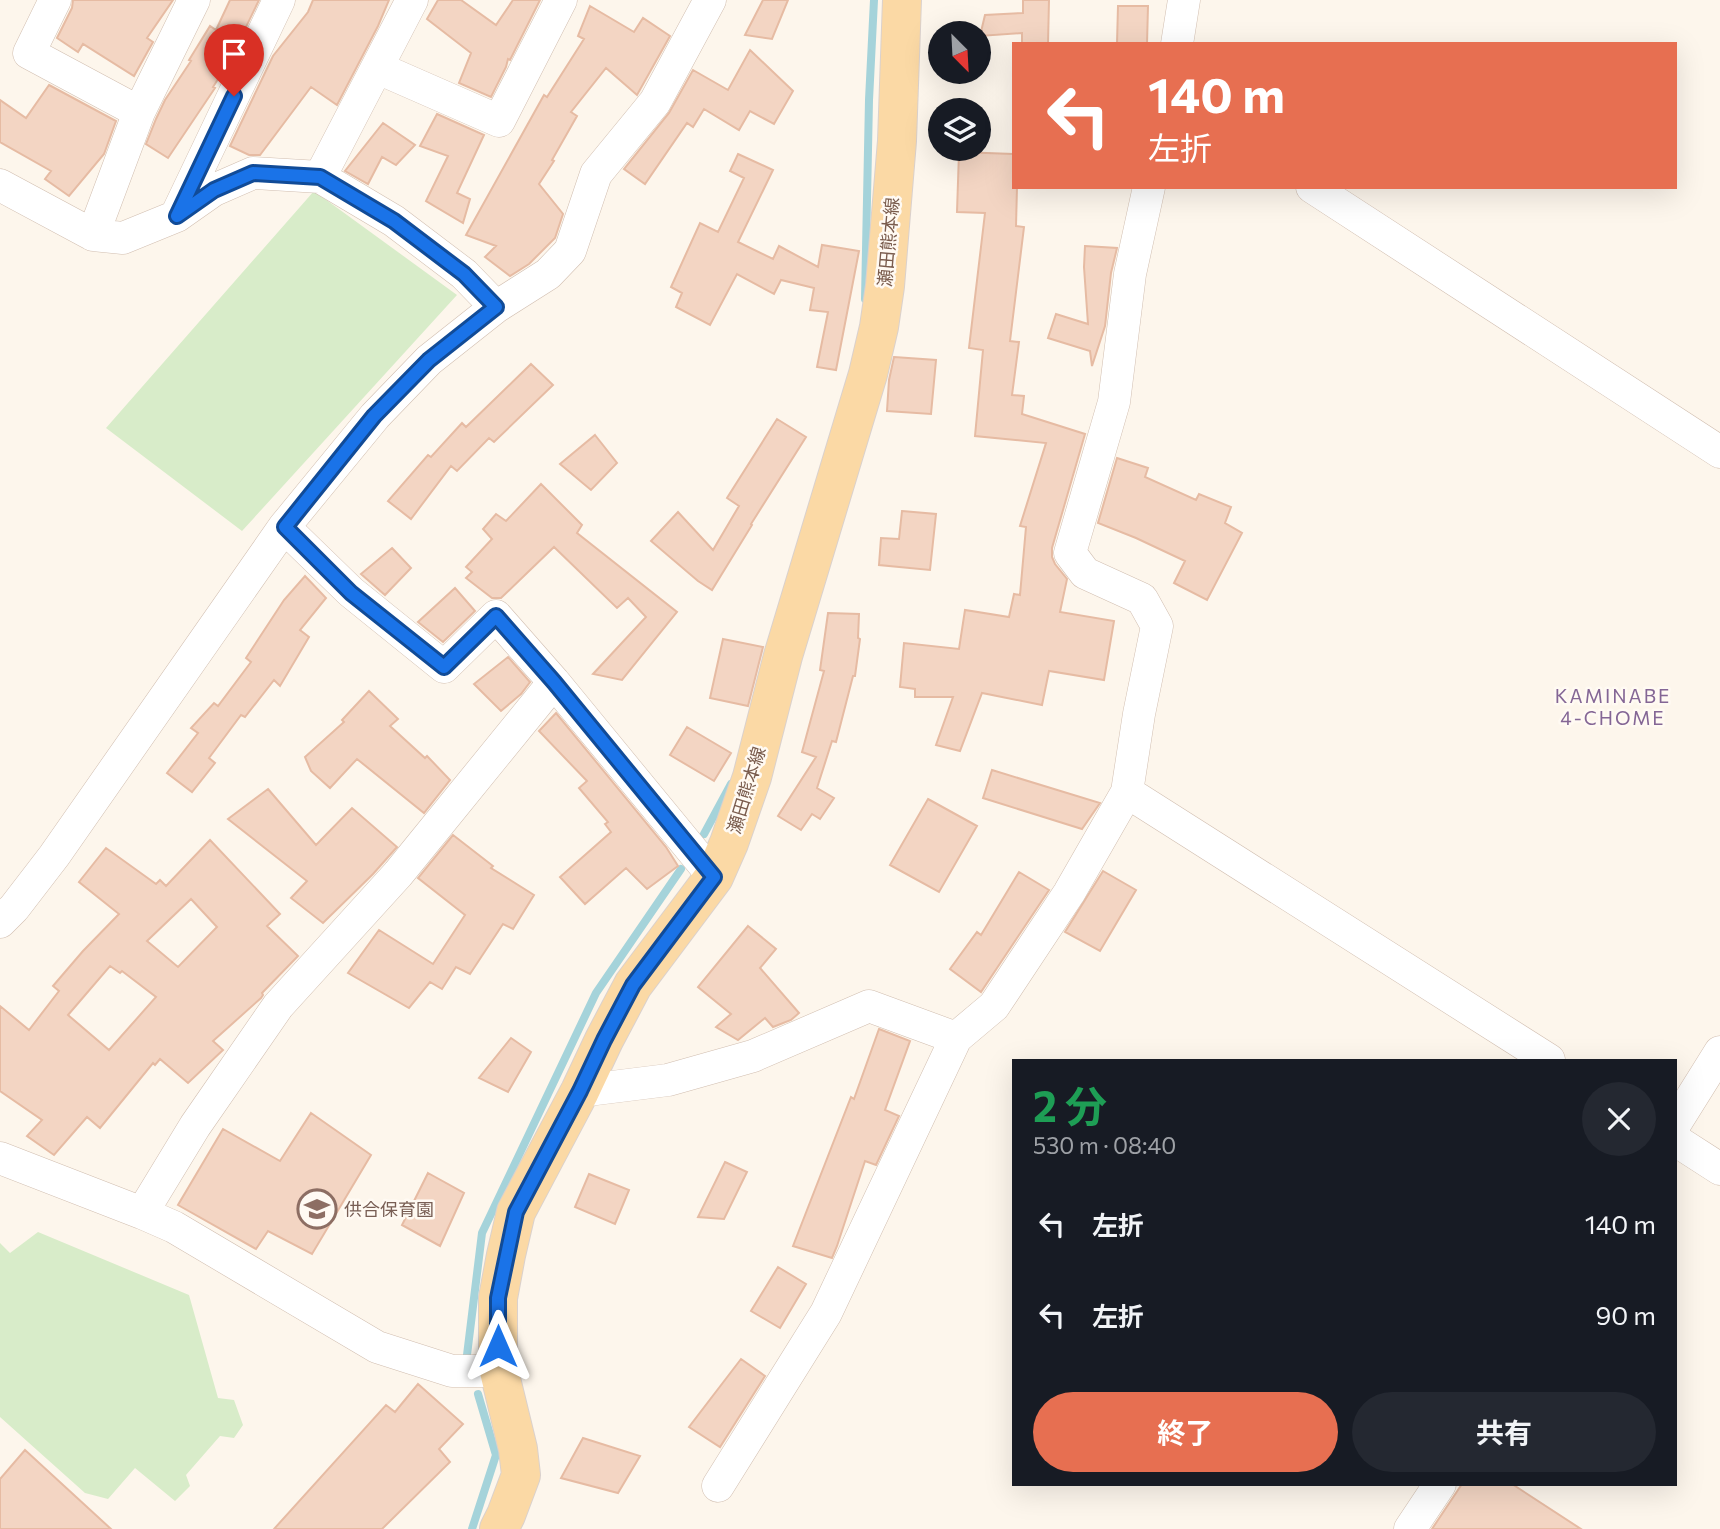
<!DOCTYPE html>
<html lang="ja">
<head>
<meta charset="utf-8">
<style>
	:root { --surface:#171b24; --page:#242831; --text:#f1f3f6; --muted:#9ea1a6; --accent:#e76f51 }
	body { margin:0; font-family:Commissioner,"Noto Sans JP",sans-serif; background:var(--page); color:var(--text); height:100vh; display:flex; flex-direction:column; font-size:26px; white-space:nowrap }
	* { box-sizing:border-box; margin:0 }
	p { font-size:23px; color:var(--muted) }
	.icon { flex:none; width:38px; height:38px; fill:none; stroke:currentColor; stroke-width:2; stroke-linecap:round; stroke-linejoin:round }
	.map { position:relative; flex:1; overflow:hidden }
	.panel { position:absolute; left:1012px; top:1059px; width:665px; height:427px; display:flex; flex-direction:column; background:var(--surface); border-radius:0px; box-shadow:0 7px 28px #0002 }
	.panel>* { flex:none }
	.hud { position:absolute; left:1012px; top:42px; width:665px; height:147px; border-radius:0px; box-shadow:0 7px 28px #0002; background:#e76f51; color:#fff; overflow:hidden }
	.needle { width:46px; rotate:156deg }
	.controls { position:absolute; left:928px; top:21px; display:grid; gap:14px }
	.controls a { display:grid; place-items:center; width:63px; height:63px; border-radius:50%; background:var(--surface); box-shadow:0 7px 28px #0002; font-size:35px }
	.pin { position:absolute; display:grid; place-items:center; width:60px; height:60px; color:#fff; margin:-72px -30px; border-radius:50% 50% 50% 0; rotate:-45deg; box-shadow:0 0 7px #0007 }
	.pin .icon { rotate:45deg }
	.me { position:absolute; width:77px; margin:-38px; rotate:0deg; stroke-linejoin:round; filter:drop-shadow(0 0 5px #0008) }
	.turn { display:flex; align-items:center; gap:24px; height:147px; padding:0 21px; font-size:32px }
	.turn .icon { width:91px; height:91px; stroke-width:2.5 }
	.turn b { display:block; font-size:49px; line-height:60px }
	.round { display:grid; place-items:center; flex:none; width:74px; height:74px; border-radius:37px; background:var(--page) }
	.head { display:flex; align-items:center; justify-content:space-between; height:119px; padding:0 21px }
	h1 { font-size:42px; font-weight:700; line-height:52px; color:#1e9e55 }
	.cta { display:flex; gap:14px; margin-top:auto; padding:14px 21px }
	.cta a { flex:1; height:80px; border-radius:42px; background:var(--accent); color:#fff; font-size:28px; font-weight:700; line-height:80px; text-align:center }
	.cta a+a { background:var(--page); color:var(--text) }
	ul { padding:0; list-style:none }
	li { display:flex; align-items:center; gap:21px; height:91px; padding:0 21px }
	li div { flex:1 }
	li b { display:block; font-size:26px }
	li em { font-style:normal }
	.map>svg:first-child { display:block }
	.green { fill:#d8ecc9 }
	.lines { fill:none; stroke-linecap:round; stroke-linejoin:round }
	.stream { stroke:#a5d3da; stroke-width:8 }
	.building { fill:#f3d5c3; stroke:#e6bba3; stroke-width:2; fill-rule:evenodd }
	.minor-casing { stroke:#d1beb0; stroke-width:33 }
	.major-casing { stroke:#dad1cd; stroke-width:40 }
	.minor { stroke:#fff; stroke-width:32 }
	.major { stroke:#fbd9a5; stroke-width:38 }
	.route-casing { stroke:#114b97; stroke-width:18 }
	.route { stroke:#1a73e8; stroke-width:12 }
	.labels { text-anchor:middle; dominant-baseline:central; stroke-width:5; stroke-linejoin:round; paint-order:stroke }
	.street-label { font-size:18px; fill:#7a5c4d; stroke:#fffaf3 }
	.education-label { font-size:18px; fill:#785e54; stroke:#fffaf3; text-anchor:start }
	.neighbourhood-label { font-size:19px; letter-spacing:2px; fill:#846695; stroke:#fffaf3 }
</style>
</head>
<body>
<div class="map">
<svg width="1720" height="1529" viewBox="0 0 1720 1529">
	<rect width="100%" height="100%" fill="#fdf6ec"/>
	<path class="green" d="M 314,191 L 457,295 L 242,531 L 106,428 Z
		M 38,1232 L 189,1295 L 218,1398 L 234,1400 L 243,1425 L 234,1438 L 220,1436 L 186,1475 L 190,1486 L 175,1501 L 135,1468 L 108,1499 L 85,1493 L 0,1417 L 0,1243 L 10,1253 Z"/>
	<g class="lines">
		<path class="stream" d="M 865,299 L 869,100 L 874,0
			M 704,834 L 731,784
			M 467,1355 L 482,1233 L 596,993 L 681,869
			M 472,1529 L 496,1455 L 478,1394"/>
	</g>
	<path class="building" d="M 73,0 L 173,0 L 147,38 L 153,42 L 134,76 L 83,44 L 78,52 L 57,38 L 72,8 Z
		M 230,0 L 259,0 L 230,60 L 213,87 L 215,88 L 168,158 L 146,144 L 156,119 L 165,100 L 191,61 L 189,60 L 210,26 L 216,30 Z
		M 313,0 L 389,0 L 378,26 L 337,105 L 311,87 L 260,155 L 249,155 L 230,146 L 273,56 L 308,12 Z
		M 438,0 L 461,0 L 496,25 L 513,0 L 540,0 L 510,60 L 508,59 L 506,67 L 491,97 L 459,83 L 471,53 L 427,19 Z
		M 763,0 L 788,0 L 772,39 L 745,35 Z
		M 1023,0 L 1049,0 L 1048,44 L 1022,44 L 1022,33 L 980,36 L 985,15 L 1023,13 Z
		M 590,6 L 634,32 L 643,18 L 670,36 L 637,95 L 606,68 L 571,112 L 577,116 L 552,160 L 554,161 L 539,184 L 563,214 L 555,238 L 529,264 L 510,276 L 485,257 L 496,246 L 466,235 L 544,95 L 547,97 L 584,39 L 578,36 Z
		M 1118,6 L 1148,6 L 1147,44 L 1117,44 Z
		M 750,50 L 793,91 L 774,124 L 750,111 L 739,130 L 704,109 L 693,127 L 687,123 L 645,184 L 624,169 L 669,113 L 693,70 L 728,90 Z
		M 49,85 L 116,121 L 104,154 L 69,196 L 45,179 L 51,171 L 0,142 L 0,100 L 26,118 Z
		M 437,114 L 484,135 L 457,193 L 470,199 L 463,223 L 426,201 L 448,156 L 420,146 Z
		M 383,123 L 415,145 L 396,165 L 382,157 L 368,184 L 345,171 Z
		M 959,152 L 1013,154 L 1013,187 L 1017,187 L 1016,226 L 1024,227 L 1010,341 L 1019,342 L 1012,395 L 1024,396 L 1022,414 L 1085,434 L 1052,548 L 1052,557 L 1055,564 L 1067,579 L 1060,612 L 1114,621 L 1104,680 L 1049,671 L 1042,705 L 982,693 L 960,751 L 936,745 L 953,697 L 915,697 L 915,689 L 900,687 L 904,643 L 959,649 L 965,610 L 1009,617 L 1014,594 L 1020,595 L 1026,527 L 1020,526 L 1046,443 L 975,436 L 983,350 L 969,348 L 985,213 L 957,212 Z
		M 738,154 L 773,170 L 738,242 L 773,259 L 779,246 L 818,267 L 822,245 L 859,251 L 836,370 L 817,367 L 828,312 L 810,310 L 814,288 L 781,280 L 774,294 L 737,274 L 710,325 L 676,307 L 682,293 L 671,287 L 700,223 L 718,232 L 744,178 L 730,171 Z
		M 1085,246 L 1117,248 L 1111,273 L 1105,326 L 1092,366 L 1090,351 L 1048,338 L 1056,314 L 1088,324 L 1084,267 Z
		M 894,357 L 936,360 L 931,414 L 887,411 L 889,380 Z
		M 531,364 L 553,385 L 494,442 L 489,438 L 457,471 L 451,466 L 411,519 L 388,501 L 428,455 L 431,457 L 462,423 L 466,427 Z
		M 777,419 L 806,437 L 751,524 L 752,525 L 712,590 L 698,581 L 651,541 L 678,512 L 713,550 L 739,506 L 727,498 Z
		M 595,435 L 617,463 L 591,490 L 560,464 Z
		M 1117,458 L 1148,468 L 1145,477 L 1196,500 L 1199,494 L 1231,507 L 1225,523 L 1242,533 L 1207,600 L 1174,583 L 1185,561 L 1136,538 L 1098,523 Z
		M 541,484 L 582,525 L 577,533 L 677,612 L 622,680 L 593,674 L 646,617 L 628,598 L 617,608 L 554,547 L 501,598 L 492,598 L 466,578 L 472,572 L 466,567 L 492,539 L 483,529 L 496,514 L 506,521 Z
		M 902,511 L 936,514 L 930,570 L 879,565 L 881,538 L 899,539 Z
		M 392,548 L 411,568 L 385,595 L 361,574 Z
		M 305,576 L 326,598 L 300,630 L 309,637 L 280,686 L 274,680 L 245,717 L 241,715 L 209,758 L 215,763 L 192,792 L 167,773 L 198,733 L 191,728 L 214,703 L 218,706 L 251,662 L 246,658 L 284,600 Z
		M 455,588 L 475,611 L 443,642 L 418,622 Z
		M 828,613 L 859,614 L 858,638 L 860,639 L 855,676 L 853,676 L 836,742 L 832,741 L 817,788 L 834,798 L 820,819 L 812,814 L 801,830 L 778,816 L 816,757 L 802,752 L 824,671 L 820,670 Z
		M 723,639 L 763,647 L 748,706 L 710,698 Z
		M 508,657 L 530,682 L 521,694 L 501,711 L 474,684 Z
		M 369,691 L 398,719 L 390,726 L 425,758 L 427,756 L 450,780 L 424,813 L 357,759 L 330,788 L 311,771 L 305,757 L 344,722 L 342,720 Z
		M 556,713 L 666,847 L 678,866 L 647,889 L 626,868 L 585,904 L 560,877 L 611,832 L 605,824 L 608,822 L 579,788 L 587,781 L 539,731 Z
		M 687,727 L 731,753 L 714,781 L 670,755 Z
		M 992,770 L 1100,803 L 1082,829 L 983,798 Z
		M 268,789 L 316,845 L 352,808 L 397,847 L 373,874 L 323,923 L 291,898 L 307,881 L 228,819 Z
		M 928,799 L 977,826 L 939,892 L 890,865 Z
		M 453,835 L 493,866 L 491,868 L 534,895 L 513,929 L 503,924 L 470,974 L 456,967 L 442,989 L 430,982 L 409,1008 L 348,973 L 379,930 L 433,964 L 465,915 L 418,878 Z
		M 210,840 L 280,914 L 267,926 L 298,956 L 262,993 L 263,995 L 261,998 L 213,1041 L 223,1050 L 188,1083 L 160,1059 L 155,1065 L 153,1063 L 100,1128 L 87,1117 L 54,1155 L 27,1136 L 42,1120 L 0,1091 L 0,1006 L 29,1030 L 59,991 L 53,986 L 83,951 L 119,914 L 79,882 L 106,848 L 156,884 L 160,880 L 166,886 ZM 191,899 L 217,927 L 178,967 L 147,941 ZM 110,966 L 120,973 L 122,971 L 156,997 L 109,1050 L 68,1015 Z
		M 1103,871 L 1136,890 L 1100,951 L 1065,932 Z
		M 1019,872 L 1049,890 L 981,992 L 950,969 L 977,932 L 981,935 Z
		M 748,926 L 776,949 L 760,968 L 799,1013 L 791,1020 L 773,1027 L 765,1018 L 738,1040 L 716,1027 L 731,1014 L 698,987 Z
		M 879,1029 L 910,1041 L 885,1110 L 899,1116 L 876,1165 L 865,1161 L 837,1246 L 832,1258 L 793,1246 L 851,1097 L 854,1099 Z
		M 511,1038 L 531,1052 L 508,1092 L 479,1078 Z
		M 311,1113 L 371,1155 L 312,1254 L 268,1231 L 256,1249 L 178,1205 L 223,1129 L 280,1161 Z
		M 725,1162 L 747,1172 L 724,1219 L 698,1217 Z
		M 428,1173 L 464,1193 L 440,1246 L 402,1225 Z
		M 589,1174 L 629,1190 L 615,1224 L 575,1207 Z
		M 778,1267 L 806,1284 L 780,1328 L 751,1311 Z
		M 741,1359 L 765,1376 L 720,1447 L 689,1427 Z
		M 418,1384 L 463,1424 L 439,1449 L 450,1462 L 382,1529 L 274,1529 L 386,1405 L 395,1412 Z
		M 583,1438 L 640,1456 L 618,1493 L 561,1478 Z
		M 25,1450 L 111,1529 L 0,1529 L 0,1479 Z
		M 1462,1484 L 1512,1484 L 1581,1529 L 1432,1529 Z"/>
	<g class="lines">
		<g class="minor-casing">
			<path id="minor" d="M 55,0 L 29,53 L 139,112
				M 710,0 L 655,102 L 596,174 L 570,251 L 548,274 L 496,307 L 429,360 L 375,416 L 284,527 L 351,592 L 444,667 L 496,616 L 554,682 L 714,877
				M 1177,44 L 1184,0
				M 378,68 L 499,121 L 561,0
				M 320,177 L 412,0
				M 0,185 L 93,235 L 123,238 L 177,216 L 214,190 L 253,173 L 320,177 L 394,221 L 464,274 L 496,307
				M 1312,187 L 1720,452
				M 177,214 L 279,0
				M 93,235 L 139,112 L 194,0
				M 1127,792 L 1549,1060
				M 0,922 L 14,908 L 54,856 L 284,527
				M 580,1091 L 668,1080 L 753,1056 L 869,1006 L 956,1038
				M 1675,1124 L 1720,1052
				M 1675,1140 L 1720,1169
				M 0,1158 L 142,1213 L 174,1227 L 377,1347 L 452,1371 L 499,1371
				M 142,1213 L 195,1126 L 278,1006 L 398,874 L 554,682
				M 718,1486 L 826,1313 L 956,1038 L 994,1006 L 1069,893 L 1127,792 L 1139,714 L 1157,626 L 1142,599 L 1085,573 L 1070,553 L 1114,402 L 1130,274 L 1149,187
				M 1410,1529 L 1440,1484"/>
		</g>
		<g class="major-casing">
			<path id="major" d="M 499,1529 L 506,1515 L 521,1475 L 518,1449 L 499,1371 L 498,1346 L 498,1298 L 506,1255 L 516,1212 L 580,1091 L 604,1040 L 633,985 L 714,877 L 729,843 L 752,777 L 783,656 L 868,374 L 879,327 L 885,286 L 897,141 L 902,0"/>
		</g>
		<use href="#minor" class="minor"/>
		<use href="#major" class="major"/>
	</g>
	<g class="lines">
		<g class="route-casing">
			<path id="route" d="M 234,96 L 177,216 L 214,190 L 253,173 L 320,177 L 394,221 L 464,274 L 496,307 L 429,360 L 374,416 L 285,527 L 351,593 L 444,667 L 496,616 L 554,682 L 714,877 L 633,985 L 604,1040 L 580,1091 L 516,1212 L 498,1298 L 498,1346"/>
		</g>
		<use href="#route" class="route"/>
	</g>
	<defs>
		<g id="school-ring" transform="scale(2.0125)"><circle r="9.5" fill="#fffaf3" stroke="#8d6e63" stroke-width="1.5"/><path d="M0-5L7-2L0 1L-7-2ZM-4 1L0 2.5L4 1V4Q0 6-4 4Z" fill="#8d6e63"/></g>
	</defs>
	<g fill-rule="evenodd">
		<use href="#school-ring" x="317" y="1209"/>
	</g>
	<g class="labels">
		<g class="street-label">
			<text transform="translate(888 242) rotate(-85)">瀬田熊本線</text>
			<text transform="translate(746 790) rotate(-73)">瀬田熊本線</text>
		</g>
		<g class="education-label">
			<text x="344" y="1209">供合保育園</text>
		</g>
		<g class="neighbourhood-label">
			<text x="1613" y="695">KAMINABE<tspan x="1613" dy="22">4-CHOME</tspan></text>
		</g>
	</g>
</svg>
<div class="controls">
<a><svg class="needle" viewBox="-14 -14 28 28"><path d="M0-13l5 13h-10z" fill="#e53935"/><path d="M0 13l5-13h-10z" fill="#9ea1a6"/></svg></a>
<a><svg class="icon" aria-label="layers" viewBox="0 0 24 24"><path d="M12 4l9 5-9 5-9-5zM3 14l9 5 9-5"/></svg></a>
</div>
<div class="pin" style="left:234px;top:96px;background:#d93025"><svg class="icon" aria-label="arrive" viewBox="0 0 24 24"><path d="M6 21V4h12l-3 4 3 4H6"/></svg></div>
<svg class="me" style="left:498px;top:1346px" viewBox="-20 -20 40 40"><path d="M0-17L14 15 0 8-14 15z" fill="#1a73e8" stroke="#fff" stroke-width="4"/></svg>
<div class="hud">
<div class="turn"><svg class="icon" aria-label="left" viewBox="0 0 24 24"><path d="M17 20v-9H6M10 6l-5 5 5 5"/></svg><div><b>140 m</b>左折</div></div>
</div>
<section class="panel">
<div class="head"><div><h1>2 分</h1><p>530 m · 08:40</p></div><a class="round"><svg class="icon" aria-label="close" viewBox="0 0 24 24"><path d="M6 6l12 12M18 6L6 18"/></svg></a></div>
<ul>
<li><svg class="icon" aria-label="left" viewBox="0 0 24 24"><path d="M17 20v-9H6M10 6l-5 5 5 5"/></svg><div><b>左折</b></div><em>140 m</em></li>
<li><svg class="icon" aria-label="left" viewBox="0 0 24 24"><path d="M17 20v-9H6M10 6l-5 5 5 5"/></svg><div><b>左折</b></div><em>90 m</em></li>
</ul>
<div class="cta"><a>終了</a><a>共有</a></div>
</section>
</div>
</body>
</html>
